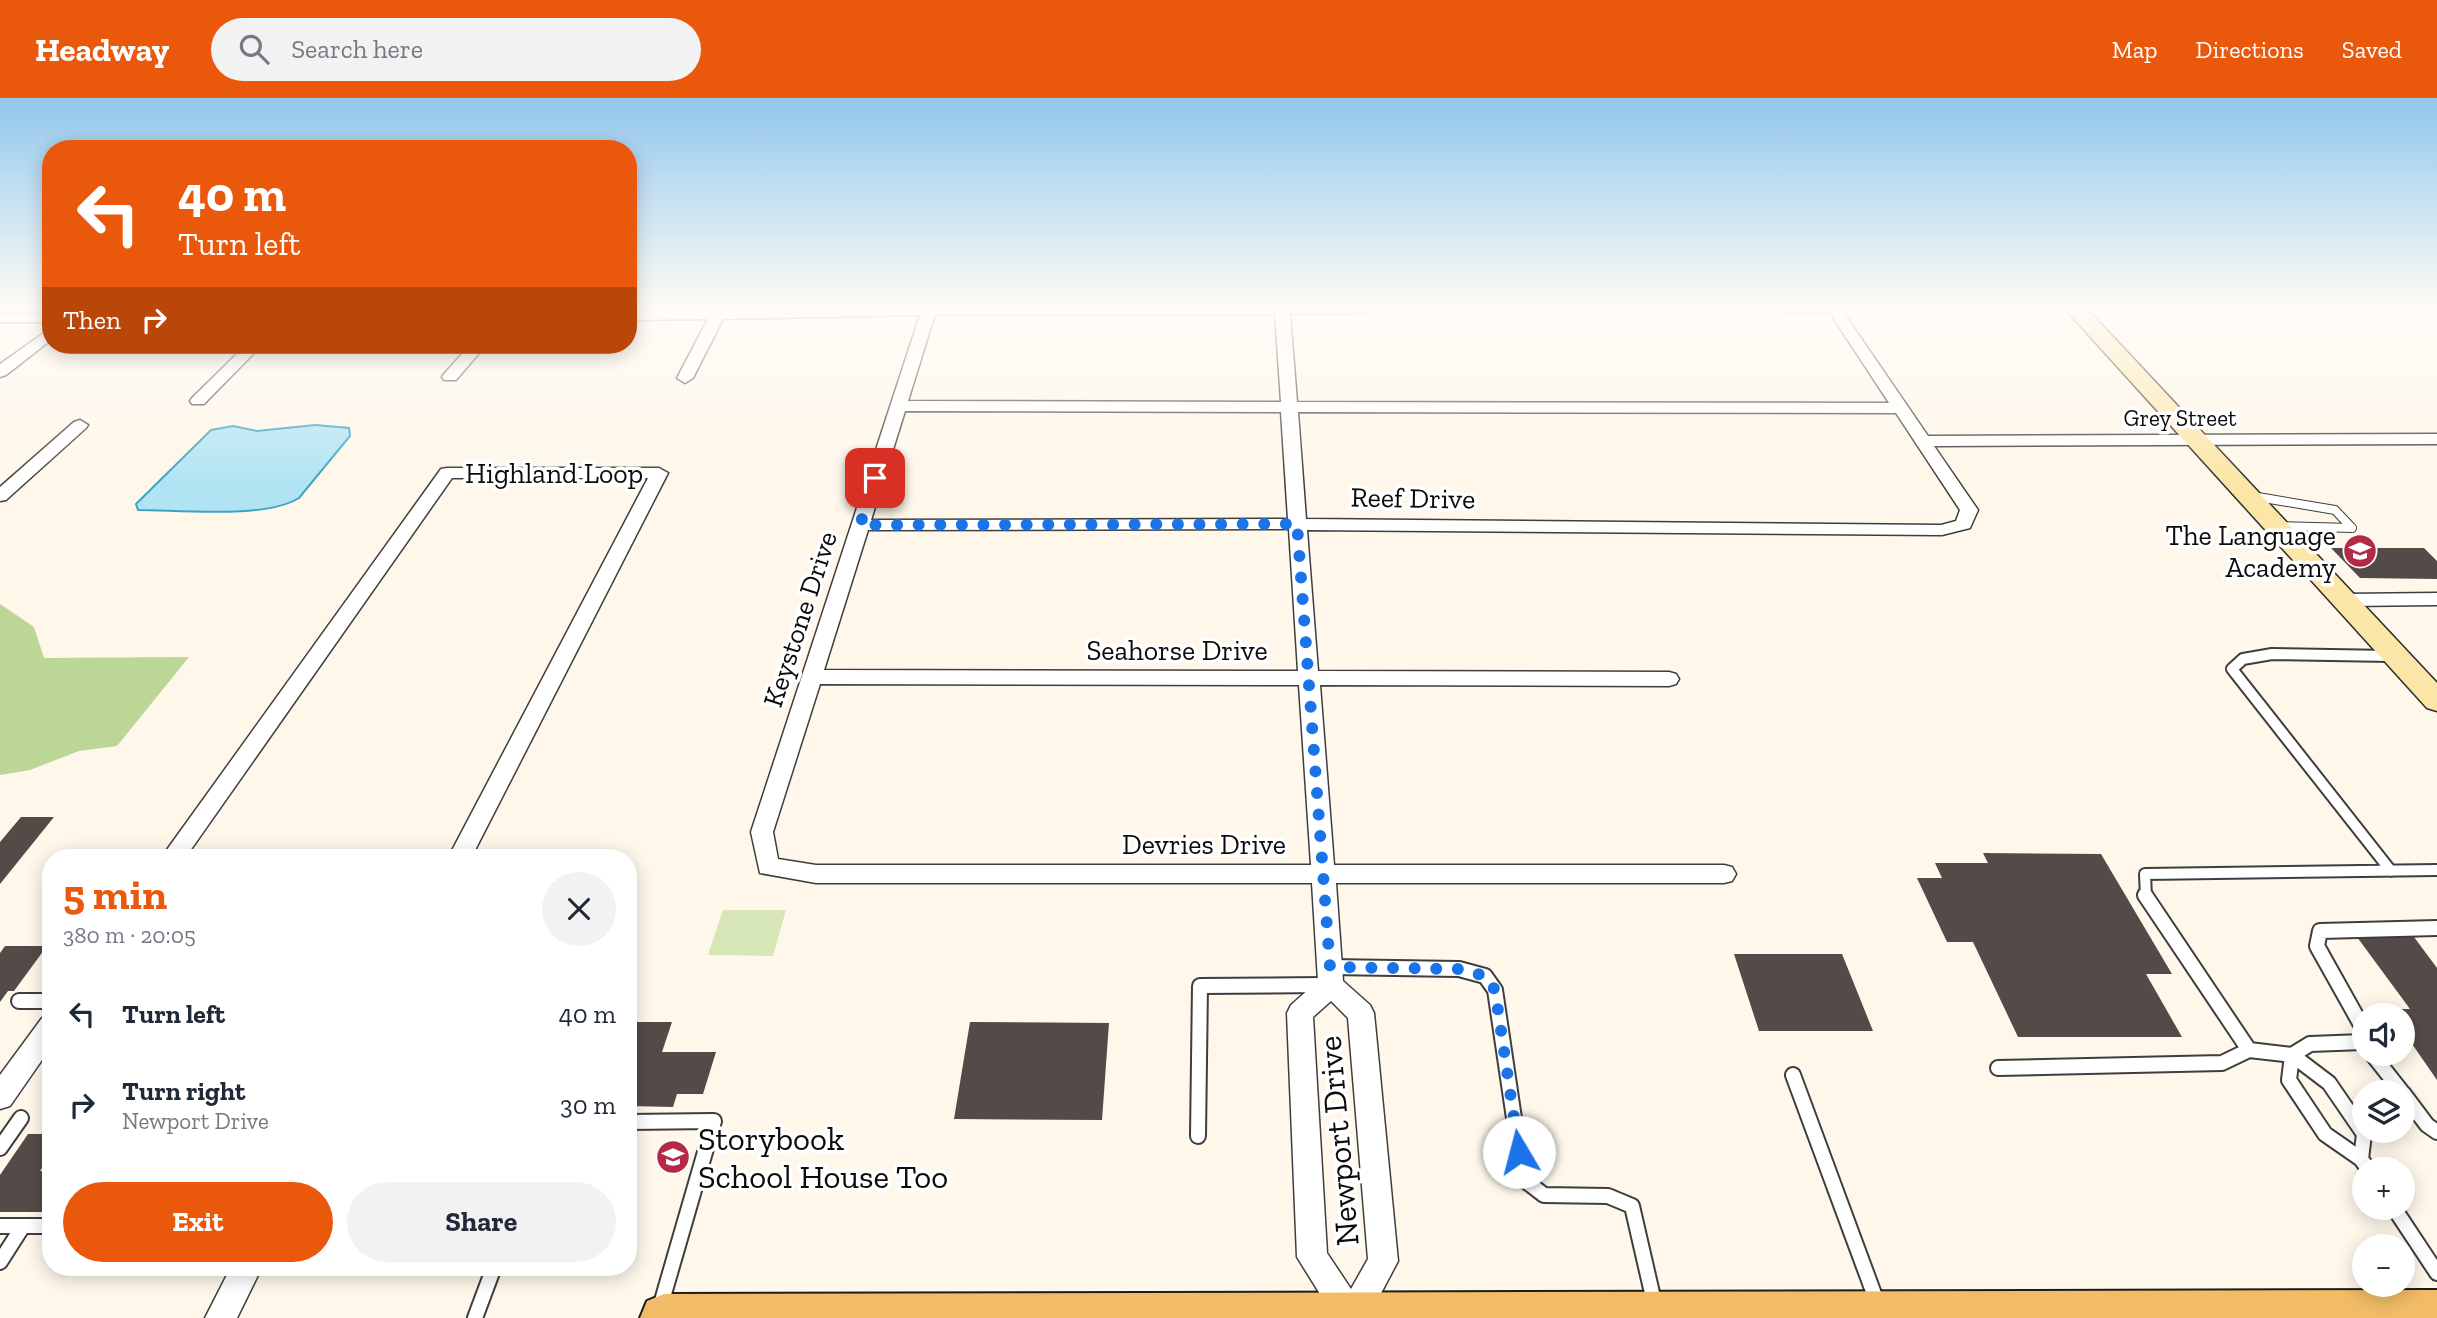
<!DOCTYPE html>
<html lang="en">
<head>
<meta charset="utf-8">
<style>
	:root { --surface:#fff; --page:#f2f2f3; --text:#1f2937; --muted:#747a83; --accent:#ea580c }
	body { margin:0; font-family:"Zilla Slab",serif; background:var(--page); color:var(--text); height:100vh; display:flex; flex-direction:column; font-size:26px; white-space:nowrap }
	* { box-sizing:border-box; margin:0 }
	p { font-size:23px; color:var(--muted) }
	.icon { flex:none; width:38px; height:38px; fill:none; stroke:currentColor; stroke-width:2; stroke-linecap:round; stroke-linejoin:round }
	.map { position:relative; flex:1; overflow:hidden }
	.panel { position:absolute; left:42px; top:751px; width:595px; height:427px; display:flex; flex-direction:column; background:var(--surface); border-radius:28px; box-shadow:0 4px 18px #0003 }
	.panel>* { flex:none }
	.banner { position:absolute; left:42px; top:42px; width:595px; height:214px; border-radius:28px; box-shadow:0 4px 18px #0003; background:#ea580c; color:#fff; overflow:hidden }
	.controls { position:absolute; left:2352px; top:905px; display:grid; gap:14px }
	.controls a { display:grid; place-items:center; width:63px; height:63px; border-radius:50%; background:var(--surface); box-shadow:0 4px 18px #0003; font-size:35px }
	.pin { position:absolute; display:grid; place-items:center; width:60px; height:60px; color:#fff; margin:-30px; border-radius:14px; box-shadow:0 4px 10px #0006 }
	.me { position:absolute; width:77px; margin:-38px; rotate:352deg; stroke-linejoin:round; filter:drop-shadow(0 0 5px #0008) }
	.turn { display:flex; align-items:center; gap:24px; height:147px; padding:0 21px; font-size:32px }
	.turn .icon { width:91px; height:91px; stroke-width:2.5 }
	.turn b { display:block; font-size:49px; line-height:60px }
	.then { display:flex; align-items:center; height:66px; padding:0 21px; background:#0003; gap:14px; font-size:26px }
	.round { display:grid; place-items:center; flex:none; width:74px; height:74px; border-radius:37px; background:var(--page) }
	.overview { display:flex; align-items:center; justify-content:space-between; height:119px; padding:0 21px }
	h1 { font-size:42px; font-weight:800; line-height:52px; color:var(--accent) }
	.action { display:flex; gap:14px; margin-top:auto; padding:14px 21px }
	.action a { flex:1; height:80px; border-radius:42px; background:var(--accent); color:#fff; font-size:28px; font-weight:800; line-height:80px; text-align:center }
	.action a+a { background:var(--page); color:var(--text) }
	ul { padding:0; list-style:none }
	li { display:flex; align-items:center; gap:21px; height:91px; padding:0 21px }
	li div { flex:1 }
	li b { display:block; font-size:26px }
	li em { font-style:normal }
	header { display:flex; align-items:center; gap:42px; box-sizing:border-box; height:98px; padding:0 35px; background:var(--accent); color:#fff }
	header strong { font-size:33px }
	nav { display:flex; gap:38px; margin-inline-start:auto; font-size:24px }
	.search { width:490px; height:63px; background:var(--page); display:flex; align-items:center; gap:18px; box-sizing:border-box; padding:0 24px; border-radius:38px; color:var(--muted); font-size:26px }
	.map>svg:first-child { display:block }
	.green { fill:#d6e6b6 }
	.forest { fill:#bcd696 }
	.water { fill:#b1e4f3; stroke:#3ca3c6; stroke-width:2 }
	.building { fill:#534b48 }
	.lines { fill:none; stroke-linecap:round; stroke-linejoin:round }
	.service-far2-casing { stroke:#3e3e3e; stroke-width:10 }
	.service-far1-casing { stroke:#3e3e3e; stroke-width:14 }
	.service-casing { stroke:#3e3e3e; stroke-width:18 }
	.minor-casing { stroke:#3e3e3e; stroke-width:3 }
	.secondary-casing { stroke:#2d2d2d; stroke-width:3 }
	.primary-casing { stroke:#1c1c1c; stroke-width:4 }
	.service-far2 { stroke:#fff; stroke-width:8 }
	.service-far1 { stroke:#fff; stroke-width:10 }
	.service { stroke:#fff; stroke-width:14 }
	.minor { fill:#fff; fill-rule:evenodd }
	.secondary { fill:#fbe6a8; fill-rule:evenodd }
	.primary { fill:#f2bc66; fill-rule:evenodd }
	.route { stroke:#1a73e8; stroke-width:12; stroke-dasharray:0 21.6 }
	.labels { text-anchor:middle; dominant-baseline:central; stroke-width:7; stroke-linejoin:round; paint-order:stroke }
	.far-street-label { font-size:23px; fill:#0b0b0b; stroke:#fff }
	.street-label { font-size:28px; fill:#0b0b0b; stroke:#fff }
	.poi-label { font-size:28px; fill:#0b0b0b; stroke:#fff; text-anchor:end }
	.near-poi-label { font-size:33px; fill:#0b0b0b; stroke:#fff; text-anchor:start }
	.near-street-label { font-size:33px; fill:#0b0b0b; stroke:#fff }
</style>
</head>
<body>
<header>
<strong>Headway</strong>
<div class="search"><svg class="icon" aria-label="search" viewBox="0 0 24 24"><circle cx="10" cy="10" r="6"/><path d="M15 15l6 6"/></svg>Search here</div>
<nav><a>Map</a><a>Directions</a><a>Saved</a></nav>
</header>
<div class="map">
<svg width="2437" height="1220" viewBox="0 0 2437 1220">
	<rect width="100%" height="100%" fill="#fef7ea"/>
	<path class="green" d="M 723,812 L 786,812 L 773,858 L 708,857 Z"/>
	<path class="forest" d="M 0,506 L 34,529 L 44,560 L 189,559 L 117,648 L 79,653 L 30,672 L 0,677 Z"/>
	<path class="water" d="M 315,327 L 349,330 L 350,338 L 299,400 C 266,421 179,412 138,412 L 136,406 L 211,332 L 233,328 L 257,333 Z"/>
	<path class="building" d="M 2331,450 L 2424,450 L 2437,463 L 2437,481 L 2360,480 Z
		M 21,719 L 54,719 L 0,786 L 0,744 Z
		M 1983,755 L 2101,756 L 2172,876 L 2146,876 L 2182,939 L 2018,939 L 1973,844 L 1947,844 L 1917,780 L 1942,780 L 1935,765 L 1988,765 Z
		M 2357,839 L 2414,839 L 2437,870 L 2437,982 L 2403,933 L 2403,917 L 2392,917 L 2387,911 L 2410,911 Z
		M 5,848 L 47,848 L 14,893 L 8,893 L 0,904 L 0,855 Z
		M 1734,856 L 1842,856 L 1873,933 L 1759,933 Z
		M 628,924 L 672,924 L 662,954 L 716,954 L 703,996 L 677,996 L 673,1009 L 628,1008 Z
		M 970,924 L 1109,925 L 1102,1022 L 954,1021 Z
		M 28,1036 L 51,1036 L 51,1057 L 40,1073 L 51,1073 L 51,1114 L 0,1114 L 0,1077 Z"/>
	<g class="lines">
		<g class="service-far2-casing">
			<path id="service-far2" d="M 2252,398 L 2335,412 L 2352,430
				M 2279,428 L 2352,430"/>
		</g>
		<g class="service-far1-casing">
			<path id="service-far1" d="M 2391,558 L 2272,556 L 2243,561 L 2232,571 L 2391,773
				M 2146,799 L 2145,776 L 2437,772"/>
		</g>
		<g class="service-casing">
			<path id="service" d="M 1330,869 L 1459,871 L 1485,878 L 1495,892 L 1523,1081 L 1544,1097 L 1608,1098 L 1632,1108 L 1655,1208
				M 19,903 L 51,903
				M 2364,932 L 2317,848 L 2320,833 L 2437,830
				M 2249,952 L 2292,957 L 2310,946 L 2363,944
				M 2372,956 L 2402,994
				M 2292,957 L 2329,985 L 2364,1036 L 2361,1061 L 2325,1036 L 2289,982 Z
				M 1998,970 L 2222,965 L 2249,952 L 2145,797
				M 1793,977 L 1877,1204
				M 2403,995 L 2427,1027 L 2437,1034
				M 628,1024 L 714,1023 L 657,1220
				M 1198,1038 L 1200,888 L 1325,887
				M 0,1050 L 21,1020
				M 2361,1061 L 2368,1071
				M 2394,1110 L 2437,1175
				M 0,1128 L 51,1128
				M 0,1164 L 23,1128
				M 475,1220 L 494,1169"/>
		</g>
		<g class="minor-casing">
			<path id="minor" d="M 755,211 L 1371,211 L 1364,215 L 1290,216 L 1297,304 L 1889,305 L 1830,215 L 1782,215 L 1775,211 L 1841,211 L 1928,338 L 2437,336 L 2437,346 L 1934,348 L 1978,412 L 1970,430 L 1942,437 L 1307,432 L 1318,573 L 1669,574 L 1676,576 L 1679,581 L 1676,586 L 1669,588 L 1320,587 L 1334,767 L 1724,767 L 1732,769 L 1736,776 L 1732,783 L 1724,785 L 1336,785 L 1343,883 L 1370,907 L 1374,915 L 1398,1163 L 1368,1220 L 1335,1220 L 1297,1159 L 1287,915 L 1291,907 L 1318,883 L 1312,785 L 816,785 L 760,775 L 751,734 L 920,217 L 723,221 L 693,280 L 685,285 L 677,280 L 708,221 L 628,222 L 628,214 ZM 935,216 L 1275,216 L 1281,304 L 908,303 ZM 905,313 L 1281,314 L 1288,421 L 871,422 ZM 1298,314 L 1896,315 L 1960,412 L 1956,423 L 1941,427 L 1306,421 ZM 1289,431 L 1298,573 L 824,572 L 868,432 ZM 820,586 L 1299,587 L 1311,767 L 816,767 L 778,761 L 773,734 ZM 1331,903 L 1348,920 L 1368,1161 L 1351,1191 L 1327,1155 L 1313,919 Z
				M 0,216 L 51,216 L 51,224 L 0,224 Z
				M 51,230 L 51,242 L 6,277 L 0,279 L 0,266 Z
				M 246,247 L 262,247 L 204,306 L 192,306 L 190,303 L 192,300 Z
				M 470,247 L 486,247 L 456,282 L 444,282 L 442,279 L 444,276 Z
				M 80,322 L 88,327 L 86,330 L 6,402 L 0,403 L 0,389 L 74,324 Z
				M 447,370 L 659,370 L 668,375 L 471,760 L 448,760 L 648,380 L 452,380 L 185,760 L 161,760 L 441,371 Z
				M 2437,495 L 2437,507 L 2346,508 L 2339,506 L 2336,502 L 2339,498 L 2346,496 Z
				M 51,917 L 51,949 L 10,1008 L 0,1011 L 0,977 L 42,920 Z
				M 231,1169 L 262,1169 L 237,1220 L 205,1220 Z"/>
		</g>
		<g class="secondary-casing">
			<path id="secondary" d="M 2065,211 L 2087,211 L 2437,585 L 2437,613 L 2427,610 Z"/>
		</g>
		<g class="primary-casing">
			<path id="primary" d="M 2437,1192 L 2437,1220 L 640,1220 L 647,1203 L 664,1196 Z"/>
		</g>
		<use href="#service-far2" class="service-far2"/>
		<use href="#service-far1" class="service-far1"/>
		<use href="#service" class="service"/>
		<use href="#minor" class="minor"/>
		<use href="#secondary" class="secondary"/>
		<use href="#primary" class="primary"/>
	</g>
	<linearGradient id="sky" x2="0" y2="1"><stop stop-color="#92c7ec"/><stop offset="0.55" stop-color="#fffbf6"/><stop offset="1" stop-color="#fffbf6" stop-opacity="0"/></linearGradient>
	<rect width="2437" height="382" fill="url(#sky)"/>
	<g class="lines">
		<path class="route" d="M 875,380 L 860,427 L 1297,426 L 1330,869 L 1459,871 L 1485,878 L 1495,892 L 1519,1054"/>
	</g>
	<defs>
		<g id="school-disc" transform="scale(1.75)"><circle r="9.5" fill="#b42a45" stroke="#fff"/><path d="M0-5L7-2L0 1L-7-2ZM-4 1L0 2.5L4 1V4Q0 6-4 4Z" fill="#fff"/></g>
	</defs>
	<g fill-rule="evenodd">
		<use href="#school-disc" x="2360" y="453"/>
		<use href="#school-disc" x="673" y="1059"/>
	</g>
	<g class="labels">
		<g class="far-street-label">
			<text x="2180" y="320">Grey Street</text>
		</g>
		<g class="street-label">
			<text x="554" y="375">Highland Loop</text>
			<text transform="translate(1413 400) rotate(1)">Reef Drive</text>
			<text transform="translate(800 521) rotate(-72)">Keystone Drive</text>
			<text x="1177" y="552">Seahorse Drive</text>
			<text x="1204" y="746">Devries Drive</text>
		</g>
		<g class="poi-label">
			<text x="2336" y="437">The Language<tspan x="2336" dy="32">Academy</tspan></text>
		</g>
		<g class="near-poi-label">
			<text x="698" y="1040">Storybook<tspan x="698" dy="38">School House Too</tspan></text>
		</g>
		<g class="near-street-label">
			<text transform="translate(1338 1043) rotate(-95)">Newport Drive</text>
		</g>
	</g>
</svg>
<div class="controls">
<a><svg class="icon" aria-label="sound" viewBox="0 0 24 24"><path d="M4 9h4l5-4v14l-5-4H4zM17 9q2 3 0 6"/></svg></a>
<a><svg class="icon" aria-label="layers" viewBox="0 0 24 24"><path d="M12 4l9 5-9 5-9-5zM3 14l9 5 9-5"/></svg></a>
<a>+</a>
<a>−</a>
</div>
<div class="pin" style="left:875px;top:380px;background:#d93025"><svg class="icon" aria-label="arrive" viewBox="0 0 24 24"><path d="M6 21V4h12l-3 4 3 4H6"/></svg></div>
<svg class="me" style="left:1519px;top:1054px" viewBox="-20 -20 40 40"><circle r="19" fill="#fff"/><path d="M0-13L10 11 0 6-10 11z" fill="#1a73e8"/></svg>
<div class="banner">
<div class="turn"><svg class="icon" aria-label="left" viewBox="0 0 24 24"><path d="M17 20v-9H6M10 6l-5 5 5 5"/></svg><div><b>40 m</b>Turn left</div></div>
<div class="then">Then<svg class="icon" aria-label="right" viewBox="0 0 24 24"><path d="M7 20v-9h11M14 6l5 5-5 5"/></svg></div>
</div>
<section class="panel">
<div class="overview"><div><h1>5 min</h1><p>380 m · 20:05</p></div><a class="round"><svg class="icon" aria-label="close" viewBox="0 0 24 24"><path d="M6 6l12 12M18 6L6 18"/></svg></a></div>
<ul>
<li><svg class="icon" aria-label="left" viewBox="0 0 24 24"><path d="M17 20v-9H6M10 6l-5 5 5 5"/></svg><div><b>Turn left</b></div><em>40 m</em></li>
<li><svg class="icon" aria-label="right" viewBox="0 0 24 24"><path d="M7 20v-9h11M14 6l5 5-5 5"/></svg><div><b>Turn right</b><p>Newport Drive</p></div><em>30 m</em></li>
</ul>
<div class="action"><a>Exit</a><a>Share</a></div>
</section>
</div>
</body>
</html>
